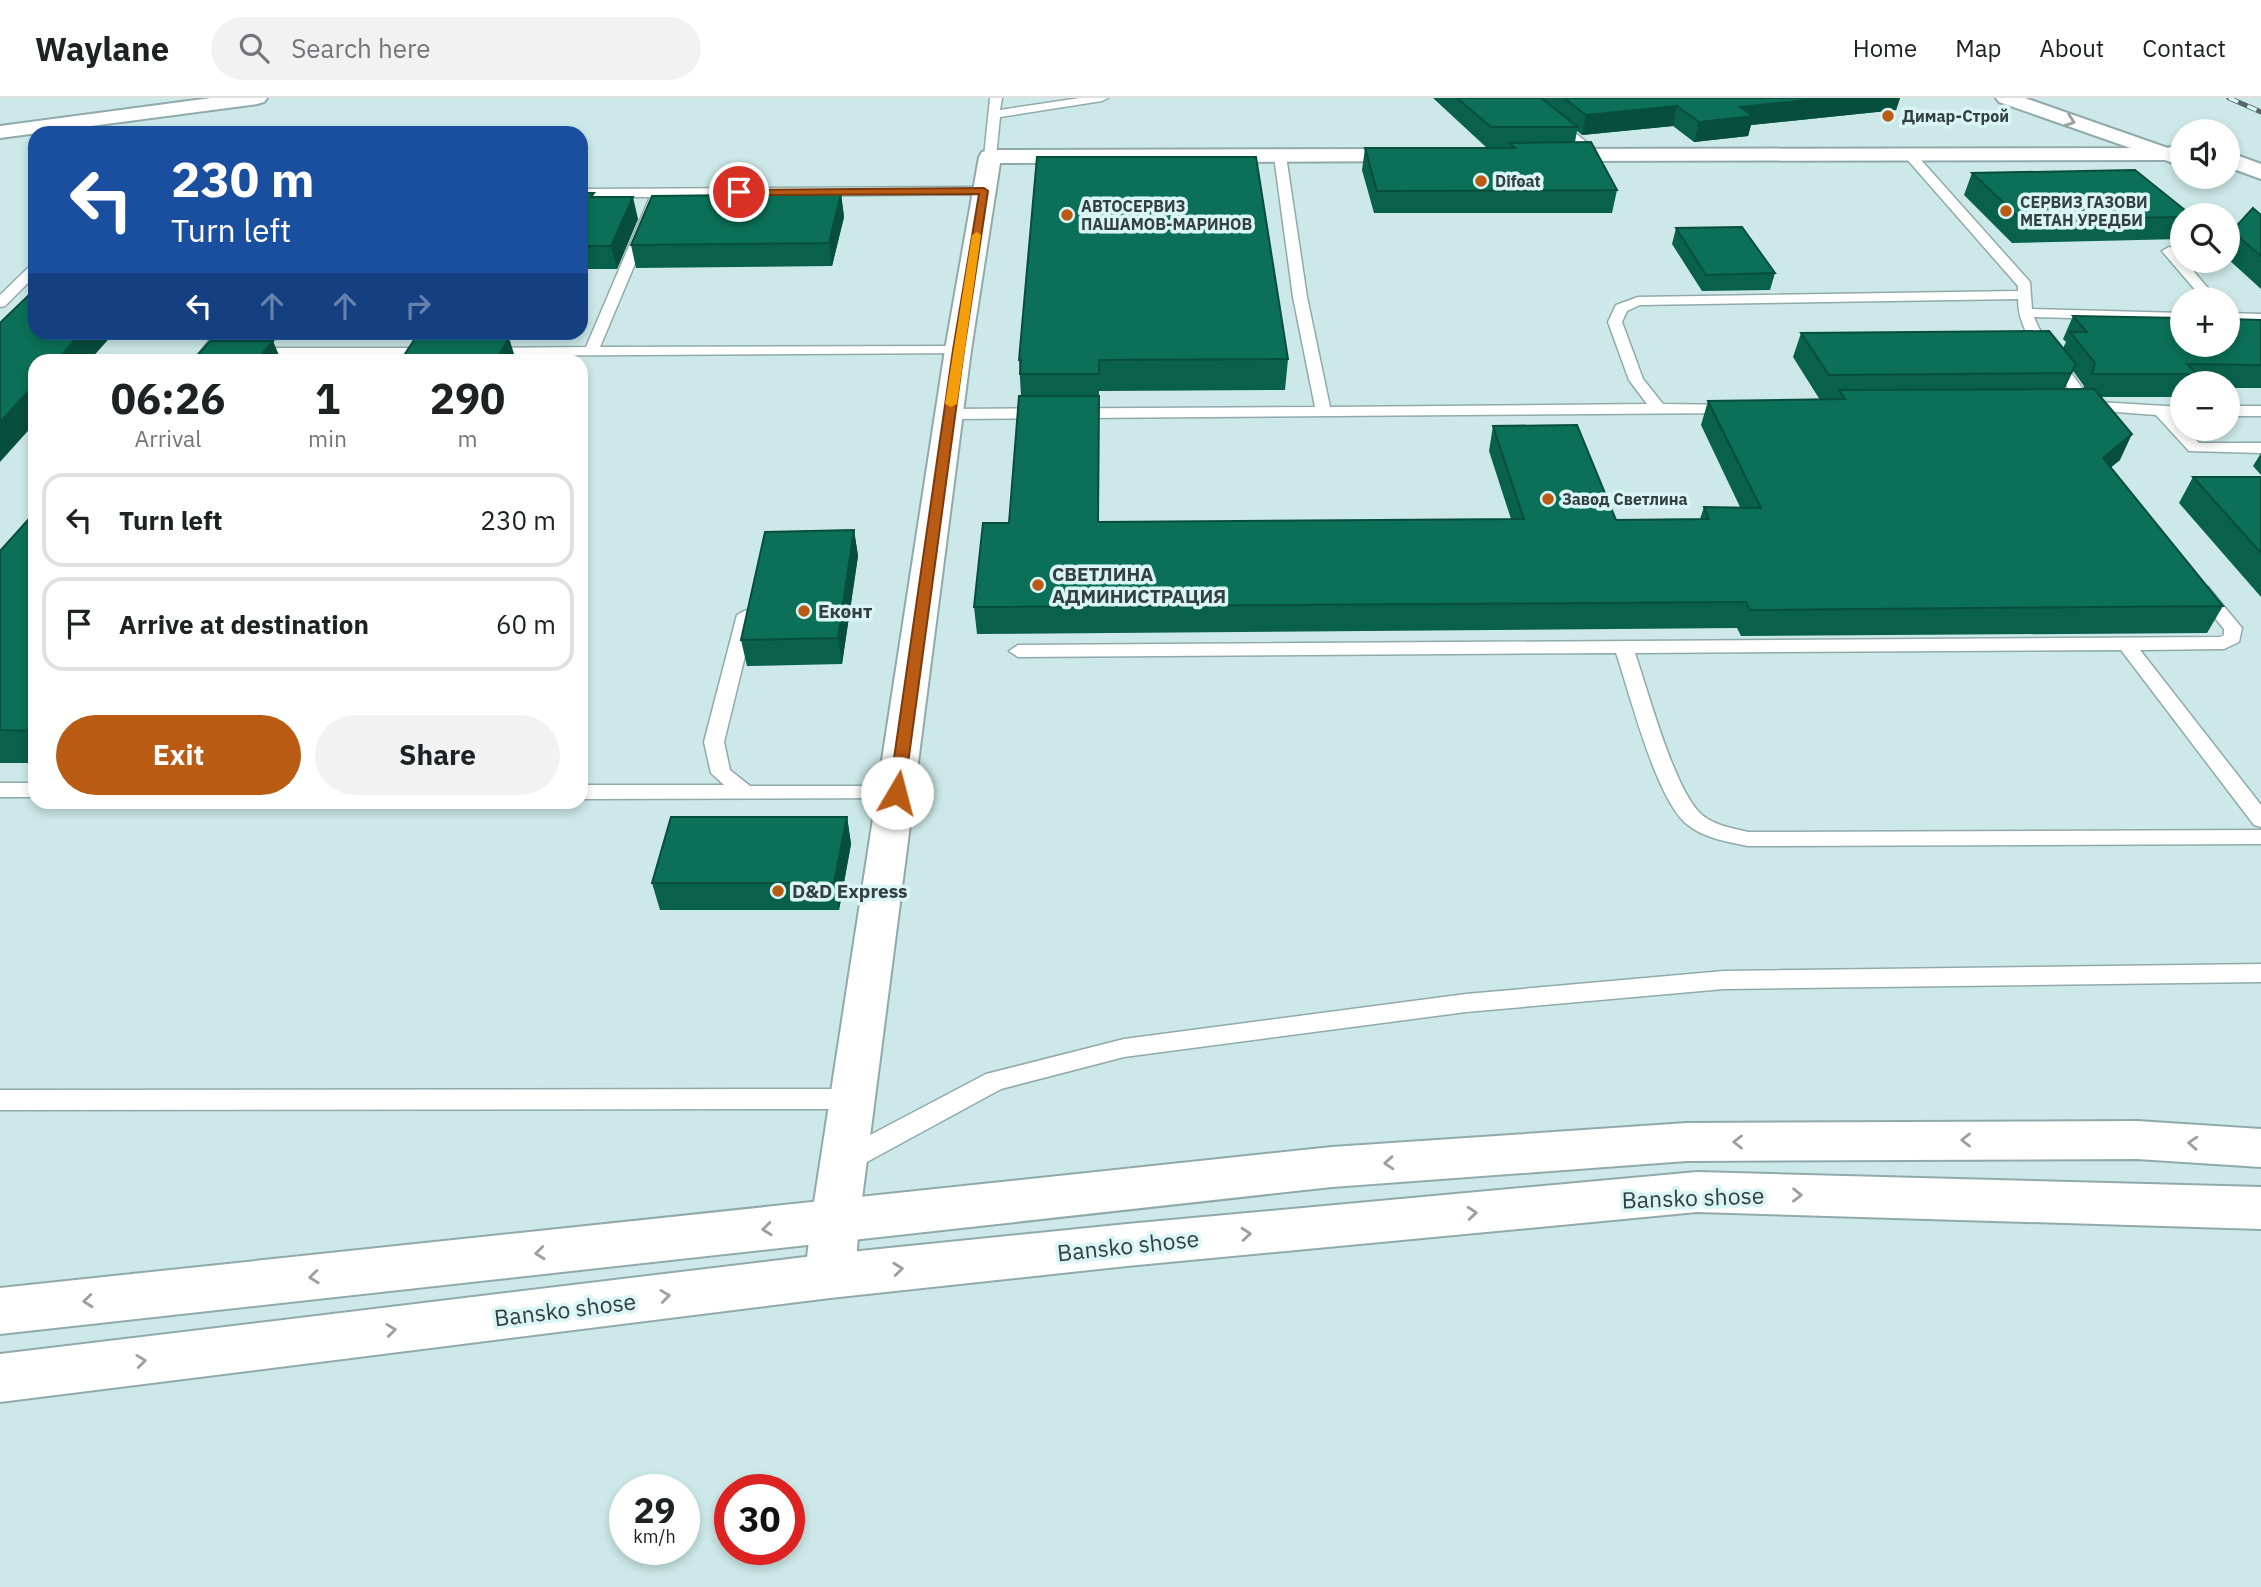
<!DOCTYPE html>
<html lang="en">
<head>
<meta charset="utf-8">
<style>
	:root { --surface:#fff; --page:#f2f2f2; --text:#202124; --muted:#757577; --line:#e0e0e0; --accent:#ba5b14 }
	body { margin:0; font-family:"IBM Plex Sans",sans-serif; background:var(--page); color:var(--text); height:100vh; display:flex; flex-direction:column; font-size:26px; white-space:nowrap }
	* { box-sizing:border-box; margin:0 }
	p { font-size:23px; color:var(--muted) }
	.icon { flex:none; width:38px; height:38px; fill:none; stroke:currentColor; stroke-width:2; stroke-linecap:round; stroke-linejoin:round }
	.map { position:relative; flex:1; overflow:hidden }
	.details { position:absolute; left:28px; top:256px; width:560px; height:455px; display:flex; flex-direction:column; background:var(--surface); border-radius:21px; box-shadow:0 4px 10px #0003 }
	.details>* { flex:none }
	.top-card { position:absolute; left:28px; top:28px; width:560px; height:214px; border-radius:21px; box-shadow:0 4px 10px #0003; background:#1a4fa0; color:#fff; overflow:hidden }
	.fabs { position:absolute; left:2170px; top:21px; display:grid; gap:14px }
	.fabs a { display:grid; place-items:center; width:70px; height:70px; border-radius:50%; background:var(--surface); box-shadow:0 4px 10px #0003; font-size:35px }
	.speed { position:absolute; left:609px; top:1376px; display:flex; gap:14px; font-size:35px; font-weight:700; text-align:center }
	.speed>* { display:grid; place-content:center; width:91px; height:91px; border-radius:50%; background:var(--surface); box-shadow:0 4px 10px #0003; line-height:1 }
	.speed small { font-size:18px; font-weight:400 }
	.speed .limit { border:10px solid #d22; background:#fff; color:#111 }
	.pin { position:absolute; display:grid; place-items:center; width:60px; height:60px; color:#fff; margin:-30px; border:4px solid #fff; border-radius:50%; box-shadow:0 2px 7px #0007 }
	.me { position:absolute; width:77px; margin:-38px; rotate:8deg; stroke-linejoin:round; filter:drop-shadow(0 0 5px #0008) }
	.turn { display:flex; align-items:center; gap:24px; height:147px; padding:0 28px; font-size:32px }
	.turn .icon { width:91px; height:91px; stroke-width:2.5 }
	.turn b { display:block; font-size:49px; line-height:60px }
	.lanes { display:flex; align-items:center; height:66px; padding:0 28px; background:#0003; justify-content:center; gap:35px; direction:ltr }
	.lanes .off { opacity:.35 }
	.eta { display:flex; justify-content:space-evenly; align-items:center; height:119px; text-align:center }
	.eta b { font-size:42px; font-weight:700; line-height:49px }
	.primary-button { display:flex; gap:14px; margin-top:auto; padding:14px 28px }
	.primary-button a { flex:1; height:80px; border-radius:42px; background:var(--accent); color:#fff; font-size:28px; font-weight:700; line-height:80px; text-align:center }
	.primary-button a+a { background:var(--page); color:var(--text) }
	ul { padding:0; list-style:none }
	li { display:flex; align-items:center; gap:21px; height:94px; margin:0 14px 10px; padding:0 14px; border:4px solid var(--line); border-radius:21px }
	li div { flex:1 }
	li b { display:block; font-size:26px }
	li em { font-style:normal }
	header { display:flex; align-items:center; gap:42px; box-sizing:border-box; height:98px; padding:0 35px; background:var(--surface); border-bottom:2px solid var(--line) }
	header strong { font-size:33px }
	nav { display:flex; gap:38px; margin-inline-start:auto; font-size:24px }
	.search { width:490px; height:63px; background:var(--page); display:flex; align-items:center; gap:18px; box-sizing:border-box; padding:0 24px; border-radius:38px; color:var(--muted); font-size:26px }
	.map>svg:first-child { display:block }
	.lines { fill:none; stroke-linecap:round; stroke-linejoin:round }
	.service-casing { stroke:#90aaab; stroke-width:3 }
	.minor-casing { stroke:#90aaab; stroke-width:4 }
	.secondary-casing { stroke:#90aaab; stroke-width:4 }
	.service { fill:#fff; fill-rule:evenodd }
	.minor { fill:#fff; fill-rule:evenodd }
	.secondary { fill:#fff; fill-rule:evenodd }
	.rail-casing { stroke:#576666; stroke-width:5 }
	.rail { stroke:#d9f5f6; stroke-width:3.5; stroke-dasharray:10; stroke-linecap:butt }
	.wall { fill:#09604b; fill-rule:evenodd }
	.shaded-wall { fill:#084e3d }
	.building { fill:#0b7057; stroke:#084e3d; stroke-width:2 }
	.oneway { stroke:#9a9f9f }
	.route { fill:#ba5b14; stroke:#793b0d; stroke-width:2 }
	.slow { fill:#f59e0b }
	.poi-dot { fill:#ba5b14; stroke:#d9f5f6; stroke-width:2.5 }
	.labels { text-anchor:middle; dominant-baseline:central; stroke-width:7; stroke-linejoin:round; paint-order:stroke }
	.far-poi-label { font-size:16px; font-weight:bold; fill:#343f3f; stroke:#d9f5f6; text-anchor:start }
	.poi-label { font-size:19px; font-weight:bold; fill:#343f3f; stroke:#d9f5f6; text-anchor:start }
	.near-street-label { font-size:23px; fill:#343f3f; stroke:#d9f5f6 }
</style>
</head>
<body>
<header>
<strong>Waylane</strong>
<div class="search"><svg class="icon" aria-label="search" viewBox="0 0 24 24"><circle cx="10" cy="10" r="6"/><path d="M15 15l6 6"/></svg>Search here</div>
<nav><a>Home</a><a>Map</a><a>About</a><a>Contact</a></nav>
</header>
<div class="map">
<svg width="2261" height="1489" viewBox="0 0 2261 1489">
	<rect width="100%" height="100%" fill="#cce8e8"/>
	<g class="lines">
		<g class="service-casing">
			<path id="service" d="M 990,0 L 1002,0 L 1000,12 L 1080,0 L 1108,0 L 1102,3 L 1000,19 L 996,59 L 990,63 L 984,59 Z
				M 1518,0 L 1531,0 L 1599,54 L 1599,60 L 1591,60 Z
				M 1909,52 L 1913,53 L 2030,184 L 2032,211 L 2182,215 L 2182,223 L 2034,219 C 2044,246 2066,266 2082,290 L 2071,310 L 2066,312 L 2058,307 L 2068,290 C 2048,261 2018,239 2018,201 L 1640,207 L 1627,213 L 1622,224 L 1643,281 L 1663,306 L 1740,307 L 1743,310 L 1740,313 L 1735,315 L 949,321 L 941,316 L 949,311 L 1315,309 L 1293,199 L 1274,58 L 1280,54 L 1286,58 L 1307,199 L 1330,309 L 1647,306 L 1629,282 L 1608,224 L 1616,207 L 1638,199 L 2018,193 L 2018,188 L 1905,59 L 1903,56 Z
				M 984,89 L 990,93 L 988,96 L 663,99 L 600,249 L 958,248 L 965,252 L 963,255 L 484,258 L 477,254 L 484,250 L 586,249 L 650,99 L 581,99 L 581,91 Z
				M 2169,149 L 2174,150 L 2217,201 L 2203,201 L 2162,153 Z
				M 35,167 L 35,178 L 5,208 L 0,209 L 0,197 L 30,168 Z
				M 2228,215 L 2261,216 L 2261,224 L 2228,223 Z
				M 216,234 L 231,234 L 208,262 L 194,262 Z
				M 250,250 L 435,250 L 442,254 L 435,258 L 245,257 L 243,254 L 245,251 Z
				M 2082,303 L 2182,309 L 2182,319 L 2174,318 L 2182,327 L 2182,331 L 2186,331 L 2199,345 L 2261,345 L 2261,355 L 2189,353 L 2156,317 L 2077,311 L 2074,308 Z
				M 2228,308 L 2261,308 L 2261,318 L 2228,318 Z
				M 2202,488 L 2208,489 L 2242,530 L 2239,544 L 2224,551 L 2140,552 L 2261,707 L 2261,729 L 2254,727 L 2121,552 L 1635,555 C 1648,593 1673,687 1699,714 C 1711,727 1732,730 1748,734 L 2261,732 L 2261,746 L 1748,748 C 1728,744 1704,740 1688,727 C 1656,703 1630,595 1616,555 L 1018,559 L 1009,553 L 1018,547 L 2220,539 L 2224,537 L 2224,531 L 2193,493 Z
				M 746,512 L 755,517 L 724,644 L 730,672 L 750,688 L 896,688 L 903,690 L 906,695 L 903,700 L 581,701 L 581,687 L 724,687 L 711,675 L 704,644 L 737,517 Z
				M 0,685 L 35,685 L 35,699 L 0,699 Z
				M 2261,866 L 2261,884 L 1724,891 L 1466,914 L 1124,959 L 1001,991 L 854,1071 L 845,1074 L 836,1071 L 832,1063 L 836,1055 L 986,976 L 1124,941 L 1466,896 L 1724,873 Z
				M 852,991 L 861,994 L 864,1001 L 861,1008 L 852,1011 L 0,1012 L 0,992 Z"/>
		</g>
		<g class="minor-casing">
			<path id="minor" d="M 2182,47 L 2182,59 L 2166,62 L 1548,63 L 1540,62 L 1537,57 L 1540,52 L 1548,51 L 2166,50 Z
				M 1417,51 L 1425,53 L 1428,58 L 1425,63 L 1000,65 L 971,252 L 859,1124 L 855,1178 L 847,1194 L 830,1200 L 813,1194 L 805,1178 L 811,1124 L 945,252 L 979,59 L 982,54 L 990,52 Z"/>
		</g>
		<g class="secondary-casing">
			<path id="secondary" d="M 211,0 L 267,0 L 264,4 L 257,6 L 0,40 L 0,28 Z
				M 1996,0 L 2025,0 L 2182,55 L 2182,68 L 1999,4 Z
				M 2228,54 L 2261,66 L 2261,81 L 2228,69 Z
				M 2137,1023 L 2261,1031 L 2261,1069 L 2137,1061 L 1687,1063 L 1332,1089 L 0,1236 L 0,1190 L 1332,1049 L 1687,1025 Z
				M 1697,1074 L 2261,1089 L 2261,1131 L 1697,1114 L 1127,1168 L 830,1200 L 0,1304 L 0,1256 L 830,1156 L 1127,1126 Z"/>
		</g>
		<use href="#service" class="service"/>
		<use href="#minor" class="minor"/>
		<use href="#secondary" class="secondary"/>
		<g class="rail-casing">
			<path id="rail" d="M 2229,0 L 2261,14"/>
		</g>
		<use href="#rail" class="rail"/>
	</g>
	<path class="wall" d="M 1433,0 L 1900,0 L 1896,12 L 1751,27 L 1748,38 L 1694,44 L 1673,28 L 1582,37 L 1577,33 L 1575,44 L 1617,92 L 1612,115 L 1374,115 L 1362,72 L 1365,50 L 1487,50 Z
		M 1972,75 L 2182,117 L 2182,139 L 2181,141 L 2012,145 L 1964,97 Z
		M 581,95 L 595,99 L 638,121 L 617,171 L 581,171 Z
		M 841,96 L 844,119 L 832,168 L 636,170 L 631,147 Z
		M 2261,117 L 2261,191 L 2228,161 L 2228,141 L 2232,133 Z
		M 1676,130 L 1775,175 L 1770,192 L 1702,193 L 1672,146 Z
		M 2073,218 L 2261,222 L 2261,290 L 2228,290 L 2228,285 L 2182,285 L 2182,299 L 2101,299 L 2120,362 L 2110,369 L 2223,508 L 2207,535 L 1741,538 L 1737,530 L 977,536 L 974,509 L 1009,425 L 1021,298 L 1019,262 L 1288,261 L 1285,292 L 1099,293 L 1098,424 L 1511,421 L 1489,353 L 1493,328 L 1616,422 L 1700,421 L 1704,409 L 1740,409 L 1701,327 L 1708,303 L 1820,302 L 1793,259 L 1801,235 L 2063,250 L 2066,244 L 2063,241 ZM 2073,273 L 2084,288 L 2083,291 L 2064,291 Z
		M 2261,355 L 2261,377 L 2253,368 Z
		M 2193,379 L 2261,379 L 2261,499 L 2179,405 Z
		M 35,414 L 35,665 L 0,665 L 0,453 Z
		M 854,432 L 858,458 L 842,566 L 747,568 L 741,542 Z
		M 847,719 L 851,746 L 839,812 L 660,812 L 652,785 Z"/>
	<path class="shaded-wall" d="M 1824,0 L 1900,0 L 1896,12 L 1751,27 L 1748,38 L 1694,44 L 1699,24 L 1740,9 Z
		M 1677,8 L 1673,28 L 1582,37 L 1586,17 Z
		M 841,96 L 844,119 L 832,168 L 829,145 Z
		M 633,99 L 638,121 L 617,171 L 611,148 Z
		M 82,234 L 115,234 L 90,262 L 57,262 Z
		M 509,240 L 516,262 L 496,262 Z
		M 273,243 L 281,262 L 257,262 Z
		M 2076,266 L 2065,290 L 2059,299 L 2071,275 Z
		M 35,286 L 35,325 L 0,364 L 0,324 Z
		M 2132,336 L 2120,362 L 2091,386 L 2103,360 Z
		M 854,432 L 858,458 L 842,566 L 838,540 Z
		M 847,719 L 851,746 L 839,812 L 834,785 Z"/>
	<path class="building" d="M 1457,0 L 1541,0 L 1578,29 L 1491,29 Z
		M 1564,0 L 1824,0 L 1740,9 L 1753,18 L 1699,24 L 1677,8 L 1586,17 Z
		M 1591,44 L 1617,92 L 1377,93 L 1365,50 L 1515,50 L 1509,45 Z
		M 1037,59 L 1256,59 L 1288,261 L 1099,262 L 1099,276 L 1020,276 L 1021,262 L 1019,262 Z
		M 2135,72 L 2191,117 L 2182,117 L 2182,119 L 2022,122 L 1972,75 Z
		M 581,95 L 594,95 L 591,99 L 633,99 L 611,148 L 581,148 Z
		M 841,96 L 829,145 L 631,147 L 652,98 Z
		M 2253,110 L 2261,117 L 2261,158 L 2232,133 Z
		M 1742,129 L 1775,175 L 1706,177 L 1676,130 Z
		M 35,191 L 35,234 L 82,234 L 57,262 L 35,262 L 35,286 L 0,324 L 0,225 Z
		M 2073,218 L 2182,220 L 2182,247 L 2228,247 L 2228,221 L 2261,222 L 2261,267 L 2187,266 L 2197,276 L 2092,276 L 2095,265 L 2070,234 L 2087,234 Z
		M 2049,233 L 2076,266 L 2071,275 L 1829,277 L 1801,235 Z
		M 416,239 L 509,240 L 496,262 L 401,262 Z
		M 210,243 L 273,243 L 257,262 L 193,262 Z
		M 2094,291 L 2132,336 L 2103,360 L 2223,508 L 1750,512 L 1746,504 L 974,509 L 983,425 L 1009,425 L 1019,298 L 1099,298 L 1098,424 L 1524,421 L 1493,328 L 1577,327 L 1616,422 L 1709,421 L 1704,409 L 1761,410 L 1708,303 L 1845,301 L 1839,292 Z
		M 2193,379 L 2261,379 L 2261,455 Z
		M 35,414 L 35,633 L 0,632 L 0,453 Z
		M 854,432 L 838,540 L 741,542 L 765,434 Z
		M 671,719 L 847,719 L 834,785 L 652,785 Z"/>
	<defs><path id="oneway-chevron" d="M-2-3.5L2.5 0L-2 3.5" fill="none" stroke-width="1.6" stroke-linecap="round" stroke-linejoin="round" transform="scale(1.75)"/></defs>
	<g class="oneway">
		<use href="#oneway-chevron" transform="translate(2070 23) rotate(19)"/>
		<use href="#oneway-chevron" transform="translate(1966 1042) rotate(180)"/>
		<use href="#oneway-chevron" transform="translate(1738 1044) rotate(180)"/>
		<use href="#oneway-chevron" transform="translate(2193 1045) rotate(-176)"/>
		<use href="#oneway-chevron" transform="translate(1389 1065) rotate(176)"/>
		<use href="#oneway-chevron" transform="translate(1797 1097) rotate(1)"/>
		<use href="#oneway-chevron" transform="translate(1472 1115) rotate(-5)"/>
		<use href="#oneway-chevron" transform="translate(767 1131) rotate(174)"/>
		<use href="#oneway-chevron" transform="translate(1246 1136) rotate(-5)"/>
		<use href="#oneway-chevron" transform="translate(540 1155) rotate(174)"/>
		<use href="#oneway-chevron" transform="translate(898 1171) rotate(-6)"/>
		<use href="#oneway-chevron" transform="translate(314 1179) rotate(174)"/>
		<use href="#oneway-chevron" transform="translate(665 1198) rotate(-7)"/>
		<use href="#oneway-chevron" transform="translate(88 1203) rotate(174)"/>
		<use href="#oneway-chevron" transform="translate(391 1232) rotate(-7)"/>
		<use href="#oneway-chevron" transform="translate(141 1263) rotate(-7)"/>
	</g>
	<path class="route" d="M 984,90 L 988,93 L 964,252 L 904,695 L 897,700 L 889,695 L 953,252 L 979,96 L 739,97 L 735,94 L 739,92 Z"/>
	<path class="slow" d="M 977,134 L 981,137 L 957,306 L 951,309 L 945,306 L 972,137 Z"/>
	<g class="poi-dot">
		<circle cx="1888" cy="18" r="7"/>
		<circle cx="1481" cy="83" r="7"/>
		<circle cx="2006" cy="113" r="7"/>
		<circle cx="1067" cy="117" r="7"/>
		<circle cx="1548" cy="401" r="7"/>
		<circle cx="1038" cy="487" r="7"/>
		<circle cx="804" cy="513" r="7"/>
		<circle cx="778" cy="793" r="7"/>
	</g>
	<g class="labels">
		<g class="far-poi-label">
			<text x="1902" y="18">Димар-Строй</text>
			<text x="1495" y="83">Difoat</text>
			<text x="2020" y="104">СЕРВИЗ ГАЗОВИ<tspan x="2020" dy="18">МЕТАН УРЕДБИ</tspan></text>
			<text x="1081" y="108">АВТОСЕРВИЗ<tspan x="1081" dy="18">ПАШАМОВ-МАРИНОВ</tspan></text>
			<text x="1562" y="401">Завод Светлина</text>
		</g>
		<g class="poi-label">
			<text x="1052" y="476">СВЕТЛИНА<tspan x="1052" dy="22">АДМИНИСТРАЦИЯ</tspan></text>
			<text x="818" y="513">Еконт</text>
			<text x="792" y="793">D&amp;D Express</text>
		</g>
		<g class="near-street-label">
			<text transform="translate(1693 1099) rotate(-2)">Bansko shose</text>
			<text transform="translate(1128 1147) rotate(-6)">Bansko shose</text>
			<text transform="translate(565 1211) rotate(-7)">Bansko shose</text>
		</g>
	</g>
</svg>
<div class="fabs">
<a><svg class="icon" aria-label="sound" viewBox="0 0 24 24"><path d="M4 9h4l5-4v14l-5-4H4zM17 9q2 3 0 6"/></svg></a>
<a><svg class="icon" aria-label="search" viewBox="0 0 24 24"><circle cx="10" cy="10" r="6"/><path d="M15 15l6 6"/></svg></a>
<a>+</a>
<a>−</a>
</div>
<div class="speed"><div>29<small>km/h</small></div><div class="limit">30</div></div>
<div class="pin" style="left:739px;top:94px;background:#d93025"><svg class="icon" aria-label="arrive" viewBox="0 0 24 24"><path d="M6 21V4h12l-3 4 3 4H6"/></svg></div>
<svg class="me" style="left:897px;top:695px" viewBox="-20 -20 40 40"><circle r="19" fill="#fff"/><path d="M0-13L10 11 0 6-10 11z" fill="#ba5b14"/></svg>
<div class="top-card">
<div class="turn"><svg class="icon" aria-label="left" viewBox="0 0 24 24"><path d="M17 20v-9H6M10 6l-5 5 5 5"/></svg><div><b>230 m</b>Turn left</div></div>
<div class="lanes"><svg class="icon" aria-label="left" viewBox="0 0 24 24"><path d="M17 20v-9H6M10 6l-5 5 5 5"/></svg><svg class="icon off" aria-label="ahead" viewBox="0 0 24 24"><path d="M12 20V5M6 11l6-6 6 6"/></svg><svg class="icon off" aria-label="ahead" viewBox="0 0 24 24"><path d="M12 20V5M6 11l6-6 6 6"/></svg><svg class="icon off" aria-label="right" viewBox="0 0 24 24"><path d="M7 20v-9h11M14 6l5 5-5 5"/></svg></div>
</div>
<section class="details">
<div class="eta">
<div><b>06:26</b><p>Arrival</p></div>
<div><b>1</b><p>min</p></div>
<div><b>290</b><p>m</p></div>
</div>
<ul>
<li><svg class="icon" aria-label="left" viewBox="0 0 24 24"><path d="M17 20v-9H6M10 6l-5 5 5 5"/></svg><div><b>Turn left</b></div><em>230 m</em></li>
<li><svg class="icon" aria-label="arrive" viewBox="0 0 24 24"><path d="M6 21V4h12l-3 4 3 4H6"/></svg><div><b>Arrive at destination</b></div><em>60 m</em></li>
</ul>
<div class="primary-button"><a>Exit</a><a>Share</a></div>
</section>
</div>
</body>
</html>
